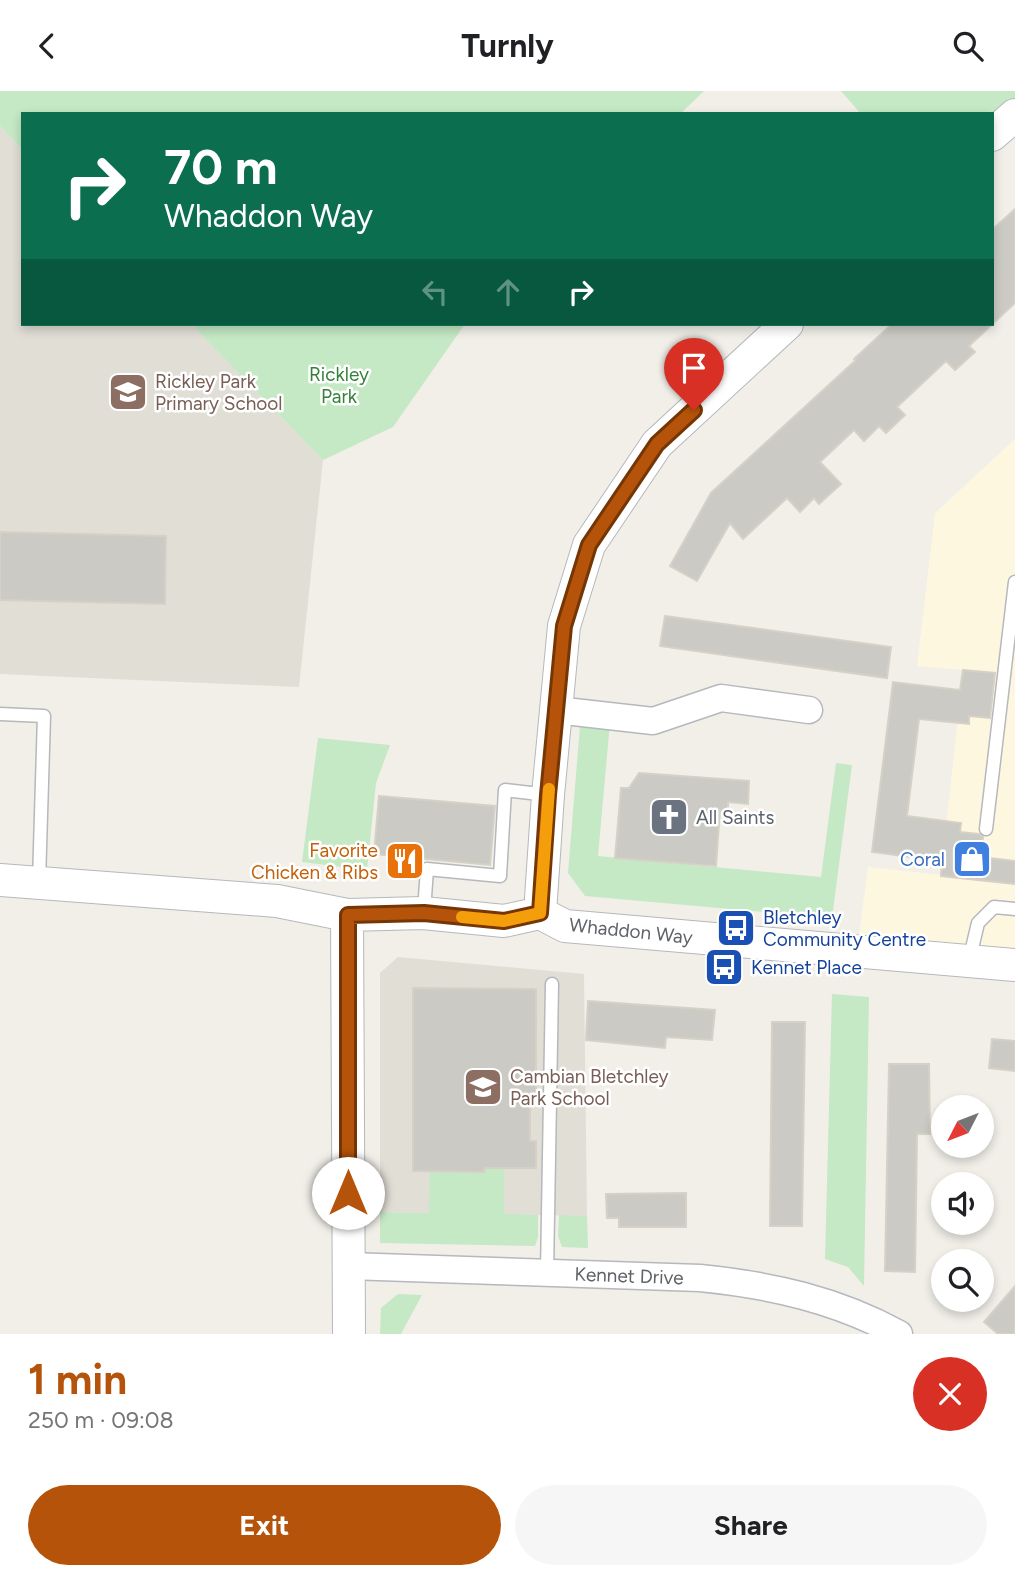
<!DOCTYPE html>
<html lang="en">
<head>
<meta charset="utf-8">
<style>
	:root { --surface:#fff; --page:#f6f6f6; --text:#202124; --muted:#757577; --accent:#b45309 }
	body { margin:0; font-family:Figtree,sans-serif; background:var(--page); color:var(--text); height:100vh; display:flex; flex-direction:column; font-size:26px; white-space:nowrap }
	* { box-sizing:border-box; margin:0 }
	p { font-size:23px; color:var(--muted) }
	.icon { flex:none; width:38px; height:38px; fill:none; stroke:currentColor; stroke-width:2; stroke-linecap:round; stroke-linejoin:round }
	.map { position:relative; height:1243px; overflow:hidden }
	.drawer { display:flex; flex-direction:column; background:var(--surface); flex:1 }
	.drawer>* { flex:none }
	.hud { position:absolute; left:21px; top:21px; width:973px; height:214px; border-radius:0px; box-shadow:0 4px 10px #0003; background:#0b6e4f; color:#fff; overflow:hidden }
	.needle { width:46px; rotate:228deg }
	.controls { position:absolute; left:931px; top:1004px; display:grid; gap:14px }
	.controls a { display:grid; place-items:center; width:63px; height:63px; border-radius:50%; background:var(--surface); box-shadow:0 4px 10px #0003; font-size:35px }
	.pin { position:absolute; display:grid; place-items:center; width:60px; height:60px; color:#fff; margin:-72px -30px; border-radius:50% 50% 50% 0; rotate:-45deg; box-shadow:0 0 7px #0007 }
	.pin .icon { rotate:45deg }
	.me { position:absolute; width:77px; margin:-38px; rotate:0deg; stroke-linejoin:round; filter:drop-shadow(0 0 5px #0008) }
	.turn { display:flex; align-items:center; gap:24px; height:147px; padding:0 28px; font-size:32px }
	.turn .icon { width:91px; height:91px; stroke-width:2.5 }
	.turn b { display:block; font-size:49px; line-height:60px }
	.lanes { display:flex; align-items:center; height:66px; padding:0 28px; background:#0003; justify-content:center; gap:35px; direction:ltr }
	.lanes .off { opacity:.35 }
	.round { display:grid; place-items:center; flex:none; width:74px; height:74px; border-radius:37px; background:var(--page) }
	.headline { display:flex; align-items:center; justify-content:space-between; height:119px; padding:0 28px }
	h1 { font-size:42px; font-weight:700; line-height:52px; color:var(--accent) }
	.cta { display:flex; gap:14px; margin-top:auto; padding:14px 28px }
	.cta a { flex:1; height:80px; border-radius:42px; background:var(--accent); color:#fff; font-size:28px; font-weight:700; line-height:80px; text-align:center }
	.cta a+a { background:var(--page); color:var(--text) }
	header { display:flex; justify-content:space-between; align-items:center; height:91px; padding:0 28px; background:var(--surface); font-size:32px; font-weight:700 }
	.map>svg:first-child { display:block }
	.commercial { fill:#fef7e0 }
	.education { fill:#e1ded6 }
	.green { fill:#c5e8c5 }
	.building { fill:#cccac5; stroke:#d6d1c6; stroke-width:2 }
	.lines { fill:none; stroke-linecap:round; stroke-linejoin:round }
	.service-casing { stroke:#b5b8bc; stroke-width:15 }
	.minor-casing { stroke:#b5b8bc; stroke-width:29 }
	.tertiary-casing { stroke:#b5b8bc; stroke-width:34 }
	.service { stroke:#fff; stroke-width:12 }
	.minor { stroke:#fff; stroke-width:26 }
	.tertiary { stroke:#fff; stroke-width:32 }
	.route-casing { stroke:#753606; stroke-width:18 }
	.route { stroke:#b45309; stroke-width:12 }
	.slow { stroke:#f59e0b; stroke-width:12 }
	.labels { text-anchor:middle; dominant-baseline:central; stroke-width:5; stroke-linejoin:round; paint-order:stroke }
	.park-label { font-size:19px; fill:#348238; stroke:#fff }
	.education-label { font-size:19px; fill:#785e54; stroke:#fff; text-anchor:start }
	.worship-label { font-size:19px; fill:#5b616d; stroke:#fff; text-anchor:start }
	.food-label { font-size:19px; fill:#c56008; stroke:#fff; text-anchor:end }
	.shop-label { font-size:19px; fill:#366cbe; stroke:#fff; text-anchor:end }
	.transit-label { font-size:19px; fill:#164399; stroke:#fff; text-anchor:start }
	.street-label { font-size:19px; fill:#5f6368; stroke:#fff }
</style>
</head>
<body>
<header><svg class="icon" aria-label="back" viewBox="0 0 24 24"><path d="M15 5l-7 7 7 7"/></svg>Turnly<svg class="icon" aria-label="search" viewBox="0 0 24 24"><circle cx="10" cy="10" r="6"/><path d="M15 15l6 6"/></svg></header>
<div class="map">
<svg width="1015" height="1243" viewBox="0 0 1015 1243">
	<rect width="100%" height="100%" fill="#f1efe8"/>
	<path class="commercial" d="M 1015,348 L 1015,860 L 859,845 L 868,776 L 941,784 L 963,579 L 917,575 L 935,422 Z"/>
	<path class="education" d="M 0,35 L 23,59 L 23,233 L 191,233 L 323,369 L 299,596 L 0,583 Z
		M 398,866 L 584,883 L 587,1125 L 380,1121 L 380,882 Z"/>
	<path class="green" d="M 0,0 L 704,0 L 680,23 L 23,23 L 23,59 L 0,35 Z
		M 841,0 L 1015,0 L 1015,10 L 992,31 L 992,23 L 861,23 Z
		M 191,233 L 465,233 L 393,336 L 323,369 Z
		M 610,631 L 598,765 L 821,786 L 836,672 L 852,674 L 832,827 L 585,805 L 568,782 L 580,635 Z
		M 318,647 L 390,654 L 376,692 L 367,779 L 302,771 Z
		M 832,903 L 869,906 L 864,1195 L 848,1176 L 825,1168 Z
		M 485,1077 L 504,1077 L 504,1123 L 538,1124 L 538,1146 L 535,1155 L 380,1152 L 380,1121 L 429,1122 L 430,1080 L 484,1081 Z
		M 559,1124 L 587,1125 L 588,1157 L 562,1156 L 558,1145 Z
		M 398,1203 L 422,1204 L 401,1243 L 380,1243 L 381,1217 Z"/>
	<path class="building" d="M 1015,118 L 1015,212 L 969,255 L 975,261 L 955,279 L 946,270 L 897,316 L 905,324 L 886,342 L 879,335 L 864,350 L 854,339 L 820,371 L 841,393 L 819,413 L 814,407 L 800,421 L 787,407 L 743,448 L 730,432 L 697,490 L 670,475 L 711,402 L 856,269 L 854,268 L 892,233 L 992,233 L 992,139 Z
		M 0,441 L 166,445 L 165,513 L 0,509 Z
		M 665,525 L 891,556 L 887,587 L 660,555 Z
		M 963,579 L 995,582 L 990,627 L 969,625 L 969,633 L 919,628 L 907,725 L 961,732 L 960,741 L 979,743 L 983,746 L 981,766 L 1015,770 L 1015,793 L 941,785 L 942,770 L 872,761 L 893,591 L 960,599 Z
		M 639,682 L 749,690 L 748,713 L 728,711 L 728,720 L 720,719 L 716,775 L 615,767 L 621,697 L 629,697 Z
		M 379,705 L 495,715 L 490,774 L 374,763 Z
		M 413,897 L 536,898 L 536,1002 L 530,1002 L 530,1050 L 536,1050 L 536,1077 L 485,1077 L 484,1081 L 413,1080 Z
		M 588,910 L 715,919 L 712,949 L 666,946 L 665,957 L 586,949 Z
		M 772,931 L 805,931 L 802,1135 L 770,1135 Z
		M 992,948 L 1015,950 L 1015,980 L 989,977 Z
		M 889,973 L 929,973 L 930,1043 L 917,1043 L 915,1181 L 885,1180 Z
		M 686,1102 L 686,1136 L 619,1136 L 619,1127 L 607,1127 L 606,1103 Z
		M 1015,1195 L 1015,1243 L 998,1243 L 984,1231 Z"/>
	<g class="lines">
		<g class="service-casing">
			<path id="service" d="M 0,623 L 44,625 L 39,790
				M 986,738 L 1015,491
				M 424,820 L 427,778 L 500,785 L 505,699 L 548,704
				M 969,870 L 978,832 L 994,816 L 1015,818
				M 547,1182 L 552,893"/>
		</g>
		<g class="minor-casing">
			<path id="minor" d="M 556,619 L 653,630 L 721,607 L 809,619
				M 349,1175 L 700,1187 C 771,1194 837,1209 899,1243"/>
		</g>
		<g class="tertiary-casing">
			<path id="tertiary" d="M 992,44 L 1015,24
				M 0,789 L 277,810 L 347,824 L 423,822 L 504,830 L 540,822 L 565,835 L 1015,874
				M 540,822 L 548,704 L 564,535 L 589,454 L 657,353 L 787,233
				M 347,824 L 349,1243"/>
		</g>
		<use href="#service" class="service"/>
		<use href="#minor" class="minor"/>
		<use href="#tertiary" class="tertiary"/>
	</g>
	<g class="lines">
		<g class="route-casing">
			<path id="route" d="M 348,1102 L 348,824 L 424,822 L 504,830 L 540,822 L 548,704 L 564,535 L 589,454 L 657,353 L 694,319"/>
		</g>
		<use href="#route" class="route"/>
		<path class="slow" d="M 462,826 L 504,830 L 540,822 L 549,698"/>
	</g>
	<defs>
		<g id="school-square" transform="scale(2.0125)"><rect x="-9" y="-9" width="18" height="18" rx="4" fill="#8d6e63" stroke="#fff"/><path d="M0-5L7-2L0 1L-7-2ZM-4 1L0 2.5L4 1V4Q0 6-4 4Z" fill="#fff"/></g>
		<g id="church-square" transform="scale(2.0125)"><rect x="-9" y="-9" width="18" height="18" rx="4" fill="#6b7280" stroke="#fff"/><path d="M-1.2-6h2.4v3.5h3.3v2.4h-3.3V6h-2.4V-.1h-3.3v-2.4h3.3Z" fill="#fff"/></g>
		<g id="shop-square" transform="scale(2.0125)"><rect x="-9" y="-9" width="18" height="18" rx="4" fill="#3f7fe0" stroke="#fff"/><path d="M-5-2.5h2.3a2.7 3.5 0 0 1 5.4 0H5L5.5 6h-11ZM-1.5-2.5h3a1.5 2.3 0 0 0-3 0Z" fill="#fff"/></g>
		<g id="restaurant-square" transform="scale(2.0125)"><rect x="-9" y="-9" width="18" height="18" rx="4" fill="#e8710a" stroke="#fff"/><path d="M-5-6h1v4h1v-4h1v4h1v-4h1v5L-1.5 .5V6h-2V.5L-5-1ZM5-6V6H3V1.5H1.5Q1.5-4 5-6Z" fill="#fff"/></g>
		<g id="bus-square" transform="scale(2.0125)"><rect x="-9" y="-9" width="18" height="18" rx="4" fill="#1a4fb4" stroke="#fff"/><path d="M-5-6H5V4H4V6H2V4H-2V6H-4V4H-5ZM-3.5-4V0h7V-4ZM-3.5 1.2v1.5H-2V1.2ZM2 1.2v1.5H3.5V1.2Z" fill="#fff"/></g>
	</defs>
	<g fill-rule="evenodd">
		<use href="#school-square" x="128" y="301"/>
		<use href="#church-square" x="669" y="726"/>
		<use href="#shop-square" x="972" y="768"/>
		<use href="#restaurant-square" x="405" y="770"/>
		<use href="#bus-square" x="736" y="837"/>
		<use href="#bus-square" x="724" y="876"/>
		<use href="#school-square" x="483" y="996"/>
	</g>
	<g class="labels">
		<g class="park-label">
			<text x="339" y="283">Rickley<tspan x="339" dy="22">Park</tspan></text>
		</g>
		<g class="education-label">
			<text x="155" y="290">Rickley Park<tspan x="155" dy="22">Primary School</tspan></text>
			<text x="510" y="985">Cambian Bletchley<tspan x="510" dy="22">Park School</tspan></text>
		</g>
		<g class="worship-label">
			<text x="696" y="726">All Saints</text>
		</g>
		<g class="food-label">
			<text x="378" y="759">Favorite<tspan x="378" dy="22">Chicken &amp; Ribs</tspan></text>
		</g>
		<g class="shop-label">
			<text x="945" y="768">Coral</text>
		</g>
		<g class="transit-label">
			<text x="763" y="826">Bletchley<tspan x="763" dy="22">Community Centre</tspan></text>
			<text x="751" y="876">Kennet Place</text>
		</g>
		<g class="street-label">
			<text transform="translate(631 840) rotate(6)">Whaddon Way</text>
			<text transform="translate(629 1185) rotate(2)">Kennet Drive</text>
		</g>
	</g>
</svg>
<div class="controls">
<a><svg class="needle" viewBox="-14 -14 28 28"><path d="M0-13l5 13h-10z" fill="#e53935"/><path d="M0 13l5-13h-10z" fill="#757577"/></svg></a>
<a><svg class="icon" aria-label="sound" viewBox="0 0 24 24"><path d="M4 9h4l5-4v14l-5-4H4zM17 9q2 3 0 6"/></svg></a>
<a><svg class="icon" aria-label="search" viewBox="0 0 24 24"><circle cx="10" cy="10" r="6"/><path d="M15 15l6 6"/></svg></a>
</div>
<div class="pin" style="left:694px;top:319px;background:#d93025"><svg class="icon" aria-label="arrive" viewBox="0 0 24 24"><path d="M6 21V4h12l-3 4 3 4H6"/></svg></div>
<svg class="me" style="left:348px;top:1102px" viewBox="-20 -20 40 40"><circle r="19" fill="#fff"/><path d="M0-13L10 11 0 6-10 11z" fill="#b45309"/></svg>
<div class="hud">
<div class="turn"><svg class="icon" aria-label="right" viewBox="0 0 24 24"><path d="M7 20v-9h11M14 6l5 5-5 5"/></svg><div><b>70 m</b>Whaddon Way</div></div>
<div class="lanes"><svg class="icon off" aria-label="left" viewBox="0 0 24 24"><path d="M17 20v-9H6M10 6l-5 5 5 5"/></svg><svg class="icon off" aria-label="ahead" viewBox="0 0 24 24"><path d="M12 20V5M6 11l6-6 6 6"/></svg><svg class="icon" aria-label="right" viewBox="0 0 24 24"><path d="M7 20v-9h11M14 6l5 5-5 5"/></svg></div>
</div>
</div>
<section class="drawer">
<div class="headline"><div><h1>1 min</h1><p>250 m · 09:08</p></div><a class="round" style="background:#d93025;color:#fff"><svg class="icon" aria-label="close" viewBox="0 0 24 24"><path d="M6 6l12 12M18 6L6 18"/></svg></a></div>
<div class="cta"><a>Exit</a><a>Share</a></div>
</section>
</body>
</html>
